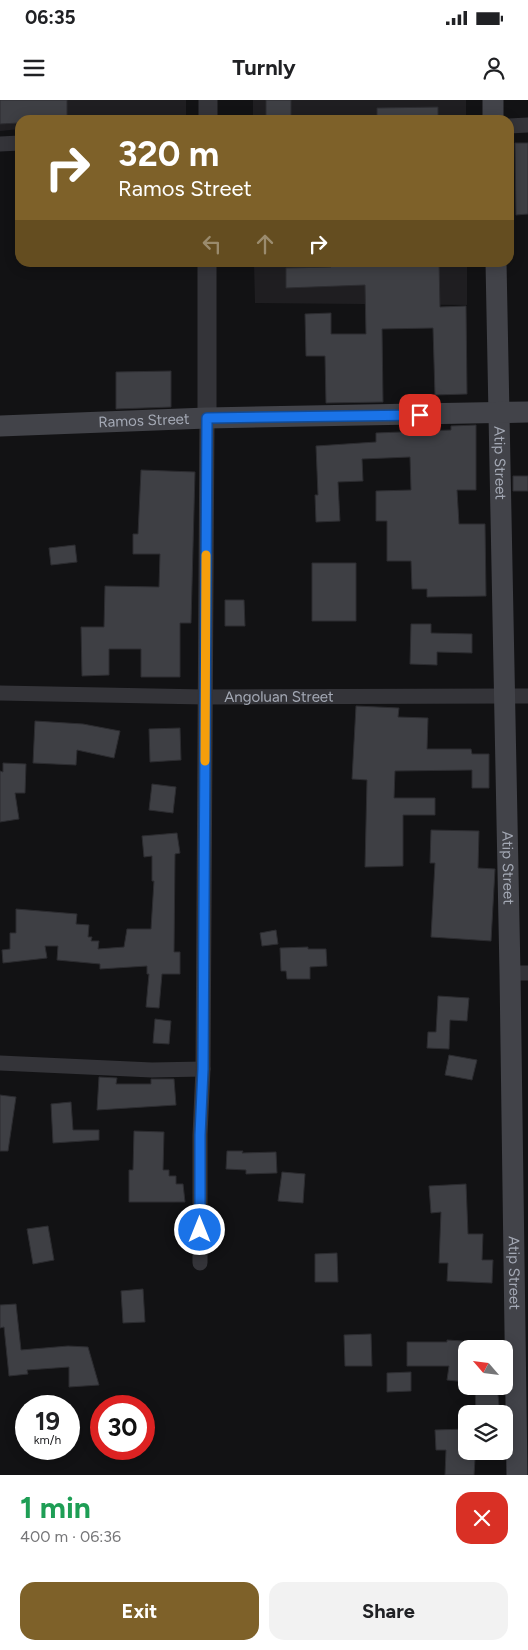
<!DOCTYPE html>
<html lang="en">
<head>
<meta charset="utf-8">
<style>
	:root { --surface:#fff; --page:#f2f2f2; --text:#202124; --muted:#757577; --accent:#7e6129 }
	body { margin:0; font-family:Figtree,sans-serif; background:var(--page); color:var(--text); height:100vh; display:flex; flex-direction:column; font-size:19px; white-space:nowrap }
	* { box-sizing:border-box; margin:0 }
	p { font-size:16px; color:var(--muted) }
	.icon { flex:none; width:28px; height:28px; fill:none; stroke:currentColor; stroke-width:2; stroke-linecap:round; stroke-linejoin:round }
	.map { position:relative; height:1375px; overflow:hidden }
	.sheet { display:flex; flex-direction:column; background:var(--surface); flex:1 }
	.sheet>* { flex:none }
	.banner { position:absolute; left:15px; top:15px; width:499px; height:152px; border-radius:15px; box-shadow:0 2px 12px #0003; background:#7e6129; color:#fff; overflow:hidden }
	.needle { width:32px; rotate:298deg }
	.buttons { position:absolute; left:458px; top:1240px; display:grid; gap:10px }
	.buttons a { display:grid; place-items:center; width:55px; height:55px; border-radius:10px; background:var(--surface); box-shadow:0 2px 12px #0003; font-size:25px }
	.speed { position:absolute; left:15px; top:1295px; display:flex; gap:10px; font-size:25px; font-weight:700; text-align:center }
	.speed>* { display:grid; place-content:center; width:65px; height:65px; border-radius:50%; background:var(--surface); box-shadow:0 2px 12px #0003; line-height:1 }
	.speed small { font-size:12px; font-weight:400 }
	.speed .limit { border:8px solid #d22; background:#fff; color:#111 }
	.pin { position:absolute; display:grid; place-items:center; width:42px; height:42px; color:#fff; margin:-21px; border-radius:10px; box-shadow:0 2px 8px #0006 }
	.me { position:absolute; width:55px; margin:-28px; rotate:0deg; stroke-linejoin:round; filter:drop-shadow(0 0 4px #0008) }
	.turn { display:flex; align-items:center; gap:18px; height:105px; padding:0 20px; font-size:22px }
	.turn .icon { width:65px; height:65px; stroke-width:2.5 }
	.turn b { display:block; font-size:35px; line-height:42px }
	.lanes { display:flex; align-items:center; height:48px; padding:0 20px; background:#0003; justify-content:center; gap:25px; direction:ltr }
	.lanes .off { opacity:.35 }
	.round { display:grid; place-items:center; flex:none; width:52px; height:52px; border-radius:15px; background:var(--page) }
	.summary { display:flex; align-items:center; justify-content:space-between; height:85px; padding:0 20px }
	h1 { font-size:30px; font-weight:700; line-height:38px; color:#1e9e55 }
	.primary-button { display:flex; gap:10px; margin-top:auto; padding:10px 20px }
	.primary-button a { flex:1; height:58px; border-radius:15px; background:var(--accent); color:#fff; font-size:20px; font-weight:700; line-height:58px; text-align:center }
	.primary-button a+a { background:var(--page); color:var(--text) }
	.status { display:flex; justify-content:space-between; align-items:center; height:35px; padding:0 25px; background:var(--surface); direction:ltr }
	.status svg { height:14px; fill:currentColor }
	header { display:flex; justify-content:space-between; align-items:center; height:65px; padding:0 20px; background:var(--surface); font-size:22px; font-weight:700 }
	.map>svg:first-child { display:block }
	.built { fill:#1f1e21 }
	.building { fill:#3e3f44; stroke:#2c2c30 }
	.lines { fill:none; stroke-linecap:round; stroke-linejoin:round }
	.minor { stroke:#343439; stroke-width:15 }
	.tertiary { stroke:#343439; stroke-width:19 }
	.secondary { stroke:#424349; stroke-width:21 }
	.route-casing { stroke:#114b97; stroke-width:12 }
	.route { stroke:#1a73e8; stroke-width:9 }
	.slow { stroke:#f59e0b; stroke-width:9 }
	.labels { text-anchor:middle; dominant-baseline:central; stroke-width:4; stroke-linejoin:round; paint-order:stroke }
	.street-label { font-size:15px; fill:#a4a9b5; stroke:#0e0e0f }
</style>
</head>
<body>
<div class="status"><b>06:35</b><svg viewBox="0 0 49 12"><path d="M0 12V9h3v3zM5 12V6h3v6zM10 12V3h3v9zM15 12V0h3v12zM26 1h20v11H26zM47 4h2v5h-2z"/></svg></div>
<header><svg class="icon" aria-label="menu" viewBox="0 0 24 24"><path d="M4 6h16M4 12h16M4 18h16"/></svg>Turnly<svg class="icon" aria-label="person" viewBox="0 0 24 24"><circle cx="12" cy="8" r="4"/><path d="M4 21q1-7 8-7t8 7"/></svg></header>
<div class="map">
<svg width="528" height="1375" viewBox="0 0 528 1375">
	<rect width="100%" height="100%" fill="#121214"/>
	<path class="built" d="M 0,0 L 186,0 L 186,20 L 20,20 L 20,29 L 0,31 Z
		M 253,0 L 466,0 L 466,20 L 253,20 Z
		M 254,163 L 467,163 L 467,205 L 255,203 Z"/>
	<path class="building" d="M 0,0 L 67,0 L 67,20 L 20,20 L 20,23 L 0,24 Z
		M 266,0 L 291,0 L 291,20 L 266,20 Z
		M 438,7 L 438,20 L 377,20 L 377,8 Z
		M 515,43 L 528,43 L 528,114 L 516,115 Z
		M 331,162 L 439,162 L 440,207 L 466,206 L 467,294 L 435,295 L 433,228 L 382,229 L 383,302 L 326,303 L 325,256 L 306,256 L 305,214 L 331,213 L 331,234 L 366,234 L 365,185 L 286,188 L 286,168 L 331,167 Z
		M 171,271 L 171,307 L 116,309 L 116,272 Z
		M 476,325 L 476,390 L 457,390 L 459,424 L 485,424 L 486,496 L 427,497 L 427,489 L 412,489 L 411,461 L 387,461 L 387,421 L 376,421 L 376,391 L 411,390 L 410,357 L 362,359 L 363,381 L 338,382 L 340,421 L 316,422 L 315,395 L 318,395 L 316,346 L 376,342 L 376,333 L 451,330 L 451,326 Z
		M 141,370 L 195,372 L 191,523 L 180,523 L 180,577 L 141,577 L 141,549 L 109,549 L 109,575 L 82,576 L 81,527 L 104,527 L 105,486 L 159,487 L 160,454 L 133,454 L 133,434 L 138,434 Z
		M 513,376 L 528,376 L 528,391 L 513,391 Z
		M 75,445 L 77,462 L 51,465 L 49,448 Z
		M 312,463 L 356,463 L 356,521 L 312,521 Z
		M 225,500 L 244,500 L 245,526 L 225,526 Z
		M 411,524 L 431,524 L 431,533 L 472,534 L 472,553 L 437,552 L 437,565 L 410,564 Z
		M 356,606 L 399,608 L 398,617 L 428,618 L 427,649 L 471,649 L 472,654 L 489,654 L 489,688 L 472,688 L 472,670 L 395,671 L 394,698 L 435,698 L 435,715 L 403,715 L 403,766 L 365,767 L 367,680 L 352,679 Z
		M 35,621 L 83,624 L 120,631 L 114,658 L 77,650 L 76,665 L 33,663 Z
		M 180,628 L 181,660 L 150,662 L 149,629 Z
		M 3,663 L 26,664 L 25,693 L 15,693 L 19,719 L 0,722 L 0,671 L 3,672 Z
		M 152,684 L 176,687 L 173,713 L 149,710 Z
		M 431,730 L 479,731 L 478,768 L 495,769 L 491,841 L 431,837 L 435,763 L 430,763 Z
		M 177,733 L 180,753 L 175,754 L 174,852 L 180,852 L 180,874 L 162,874 L 159,908 L 146,907 L 149,874 L 147,874 L 147,866 L 100,869 L 100,864 L 57,860 L 58,846 L 45,846 L 47,858 L 3,863 L 2,850 L 10,849 L 10,833 L 16,833 L 16,809 L 77,814 L 76,824 L 89,825 L 88,837 L 92,837 L 91,841 L 99,841 L 98,849 L 124,847 L 127,829 L 151,829 L 154,781 L 152,781 L 152,756 L 144,757 L 142,736 Z
		M 276,830 L 278,844 L 262,846 L 260,833 Z
		M 308,847 L 308,849 L 326,849 L 327,866 L 310,867 L 310,879 L 287,879 L 286,871 L 281,871 L 280,848 Z
		M 438,896 L 469,898 L 467,921 L 450,920 L 449,949 L 427,948 L 428,932 L 436,932 Z
		M 155,919 L 171,921 L 169,944 L 153,943 Z
		M 449,955 L 477,960 L 472,980 L 445,975 Z
		M 99,977 L 117,978 L 116,984 L 151,984 L 151,979 L 174,979 L 176,1005 L 97,1010 Z
		M 0,995 L 16,997 L 8,1051 L 0,1051 Z
		M 71,1002 L 73,1030 L 99,1030 L 99,1040 L 53,1043 L 51,1004 Z
		M 134,1031 L 164,1032 L 163,1070 L 169,1070 L 169,1076 L 176,1076 L 176,1084 L 183,1084 L 185,1102 L 129,1102 L 129,1070 L 133,1070 Z
		M 227,1051 L 243,1051 L 242,1053 L 276,1052 L 277,1073 L 246,1074 L 246,1070 L 226,1069 Z
		M 282,1072 L 305,1074 L 303,1103 L 278,1101 Z
		M 466,1084 L 468,1134 L 483,1134 L 482,1160 L 493,1160 L 492,1183 L 447,1181 L 448,1163 L 439,1163 L 441,1112 L 431,1113 L 429,1086 Z
		M 48,1126 L 54,1160 L 33,1164 L 27,1129 Z
		M 337,1153 L 338,1182 L 315,1182 L 315,1154 Z
		M 143,1189 L 145,1222 L 123,1223 L 121,1191 Z
		M 16,1204 L 21,1250 L 68,1246 L 88,1247 L 99,1285 L 69,1287 L 69,1267 L 27,1270 L 28,1274 L 9,1276 L 4,1227 L 0,1228 L 0,1205 Z
		M 371,1234 L 372,1266 L 345,1266 L 344,1235 Z
		M 447,1240 L 463,1241 L 463,1256 L 466,1257 L 466,1282 L 447,1280 L 449,1266 L 407,1266 L 407,1242 L 447,1242 Z
		M 411,1272 L 411,1291 L 387,1292 L 387,1273 Z
		M 475,1286 L 497,1286 L 500,1314 L 476,1314 Z
		M 466,1329 L 466,1359 L 475,1359 L 474,1375 L 445,1375 L 446,1350 L 436,1350 L 435,1330 Z"/>
	<g class="lines">
		<g class="minor">
			<path d="M 509,26 L 528,25"/>
			<path d="M 0,44 L 20,43"/>
			<path id="s1" d="M 0,593 L 205,597 L 528,596"/>
			<path d="M 510,873 L 528,873"/>
			<path d="M 0,963 L 152,970 L 203,969"/>
			<path d="M 200,1163 L 200,1035 L 203,969 L 207,318"/>
		</g>
		<path class="tertiary" d="M 208,20 L 208,0
			M 207,318 L 207,162"/>
		<g class="secondary">
			<path d="M 493,0 L 493,20"/>
			<path id="s2" d="M 496,162 L 510,873 L 517,1375"/>
			<path id="s3" d="M 0,326 L 207,318 L 528,312"/>
		</g>
	</g>
	<g class="lines">
		<g class="route-casing">
			<path id="route" d="M 200,1130 L 200,1035 L 203,969 L 207,318 L 420,315"/>
		</g>
		<use href="#route" class="route"/>
		<path class="slow" d="M 205,661 L 206,455"/>
	</g>
	<g class="labels">
		<g class="street-label">
			<text stroke="none"><textPath href="#s3" startOffset="144">Ramos Street</textPath></text>
			<text stroke="none"><textPath href="#s2" startOffset="201">Atip Street</textPath></text>
			<text stroke="none"><textPath href="#s1" startOffset="279">Angoluan Street</textPath></text>
			<text stroke="none"><textPath href="#s2" startOffset="606">Atip Street</textPath></text>
			<text stroke="none"><textPath href="#s2" startOffset="1011">Atip Street</textPath></text>
		</g>
	</g>
</svg>
<div class="buttons">
<a><svg class="needle" viewBox="-14 -14 28 28"><path d="M0-13l5 13h-10z" fill="#e53935"/><path d="M0 13l5-13h-10z" fill="#757577"/></svg></a>
<a><svg class="icon" aria-label="layers" viewBox="0 0 24 24"><path d="M12 4l9 5-9 5-9-5zM3 14l9 5 9-5"/></svg></a>
</div>
<div class="speed"><div>19<small>km/h</small></div><div class="limit">30</div></div>
<div class="pin" style="left:420px;top:315px;background:#d93025"><svg class="icon" aria-label="arrive" viewBox="0 0 24 24"><path d="M6 21V4h12l-3 4 3 4H6"/></svg></div>
<svg class="me" style="left:200px;top:1130px" viewBox="-20 -20 40 40"><circle r="17" fill="#1a73e8" stroke="#fff" stroke-width="3"/><path d="M0-11L8 9 0 5-8 9z" fill="#fff"/></svg>
<div class="banner">
<div class="turn"><svg class="icon" aria-label="right" viewBox="0 0 24 24"><path d="M7 20v-9h11M14 6l5 5-5 5"/></svg><div><b>320 m</b>Ramos Street</div></div>
<div class="lanes"><svg class="icon off" aria-label="left" viewBox="0 0 24 24"><path d="M17 20v-9H6M10 6l-5 5 5 5"/></svg><svg class="icon off" aria-label="ahead" viewBox="0 0 24 24"><path d="M12 20V5M6 11l6-6 6 6"/></svg><svg class="icon" aria-label="right" viewBox="0 0 24 24"><path d="M7 20v-9h11M14 6l5 5-5 5"/></svg></div>
</div>
</div>
<section class="sheet">
<div class="summary"><div><h1>1 min</h1><p>400 m · 06:36</p></div><a class="round" style="background:#d93025;color:#fff"><svg class="icon" aria-label="close" viewBox="0 0 24 24"><path d="M6 6l12 12M18 6L6 18"/></svg></a></div>
<div class="primary-button"><a>Exit</a><a>Share</a></div>
</section>
</body>
</html>
